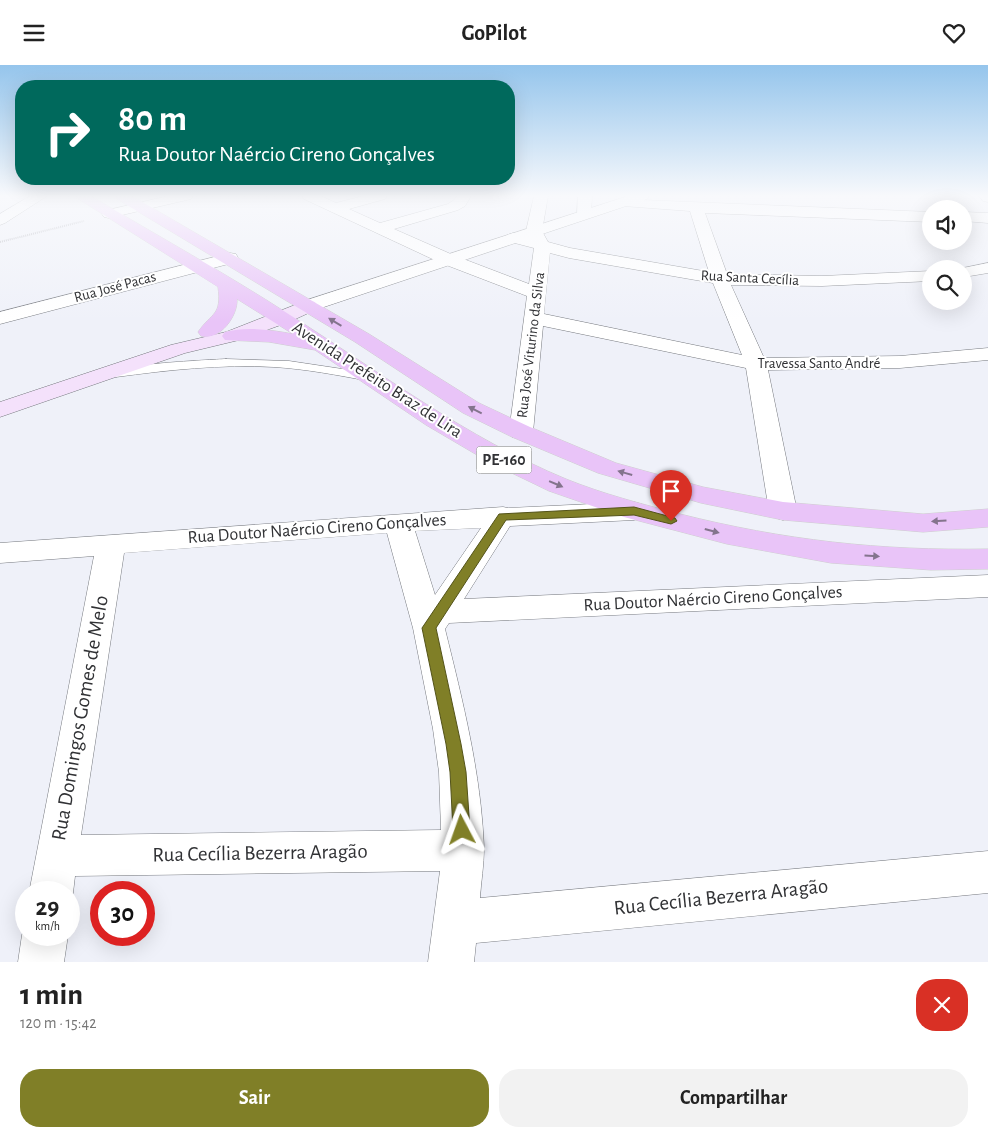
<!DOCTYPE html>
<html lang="pt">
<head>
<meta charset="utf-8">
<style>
	:root { --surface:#fff; --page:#f2f2f2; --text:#222; --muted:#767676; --accent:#807f27 }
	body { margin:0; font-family:"Alegreya Sans",sans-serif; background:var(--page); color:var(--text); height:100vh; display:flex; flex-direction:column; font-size:19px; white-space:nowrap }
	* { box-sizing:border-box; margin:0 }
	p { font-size:16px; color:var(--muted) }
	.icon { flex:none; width:28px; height:28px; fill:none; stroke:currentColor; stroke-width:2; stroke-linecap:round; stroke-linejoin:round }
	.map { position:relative; height:897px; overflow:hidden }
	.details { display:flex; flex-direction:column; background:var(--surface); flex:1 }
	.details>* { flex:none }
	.guide { position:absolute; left:15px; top:15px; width:500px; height:105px; border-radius:20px; box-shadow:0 5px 20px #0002; background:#00695c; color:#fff; overflow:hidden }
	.controls { position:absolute; left:922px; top:135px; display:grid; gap:10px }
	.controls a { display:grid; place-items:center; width:50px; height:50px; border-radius:50%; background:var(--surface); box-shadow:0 5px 20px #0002; font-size:25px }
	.speed { position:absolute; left:15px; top:816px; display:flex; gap:10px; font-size:25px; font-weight:700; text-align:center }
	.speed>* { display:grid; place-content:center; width:65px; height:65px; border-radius:50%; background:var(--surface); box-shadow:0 5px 20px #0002; line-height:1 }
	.speed small { font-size:12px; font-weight:400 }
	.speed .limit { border:8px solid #d22; background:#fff; color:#111 }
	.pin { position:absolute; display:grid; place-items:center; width:42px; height:42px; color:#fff; margin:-51px -21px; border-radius:50% 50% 50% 0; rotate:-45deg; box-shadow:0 0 5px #0007 }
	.pin .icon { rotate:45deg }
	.me { position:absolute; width:55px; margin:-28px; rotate:356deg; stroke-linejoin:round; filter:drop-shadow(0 0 4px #0008) }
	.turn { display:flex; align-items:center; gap:18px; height:105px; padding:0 20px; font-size:22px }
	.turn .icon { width:65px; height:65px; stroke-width:2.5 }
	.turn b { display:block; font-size:35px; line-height:42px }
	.round { display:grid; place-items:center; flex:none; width:52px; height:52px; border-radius:20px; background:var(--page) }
	.headline { display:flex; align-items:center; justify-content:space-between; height:85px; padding:0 20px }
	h1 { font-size:30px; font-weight:700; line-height:38px }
	.action { display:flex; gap:10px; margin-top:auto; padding:10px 20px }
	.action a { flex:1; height:58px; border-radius:20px; background:var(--accent); color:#fff; font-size:20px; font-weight:700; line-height:58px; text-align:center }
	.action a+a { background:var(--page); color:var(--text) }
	header { display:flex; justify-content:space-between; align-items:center; height:65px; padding:0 20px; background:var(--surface); font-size:22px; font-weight:700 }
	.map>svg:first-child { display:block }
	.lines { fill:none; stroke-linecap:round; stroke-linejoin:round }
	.service-casing { stroke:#76797f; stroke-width:1 }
	.minor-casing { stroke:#76797f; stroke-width:1 }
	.tertiary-casing { stroke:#76797f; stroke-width:1 }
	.secondary-casing { stroke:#76797f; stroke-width:1 }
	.primary-casing { stroke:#cececf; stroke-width:1 }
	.path { stroke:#b4b5bc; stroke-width:2; stroke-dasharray:1 1; stroke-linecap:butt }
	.service { fill:#fff; fill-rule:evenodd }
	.minor { fill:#fff; fill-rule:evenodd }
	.tertiary { fill:#fff; fill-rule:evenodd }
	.secondary { fill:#f4e1fb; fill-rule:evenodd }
	.primary { fill:#e9c4f8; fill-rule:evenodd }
	.oneway { fill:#84748d }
	.route { fill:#807f27; stroke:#535319 }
	.labels { text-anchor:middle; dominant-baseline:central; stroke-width:4; stroke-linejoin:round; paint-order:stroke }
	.far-street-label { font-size:15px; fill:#313235; stroke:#fff }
	.shield { fill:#fff; stroke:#6f7072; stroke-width:1 }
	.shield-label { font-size:16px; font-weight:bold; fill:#313235 }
	.street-label { font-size:18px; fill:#313235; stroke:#fff }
	.near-street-label { font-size:21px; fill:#313235; stroke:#fff }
</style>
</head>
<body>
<header><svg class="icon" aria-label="menu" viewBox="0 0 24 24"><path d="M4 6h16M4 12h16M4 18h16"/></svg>GoPilot<svg class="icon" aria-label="heart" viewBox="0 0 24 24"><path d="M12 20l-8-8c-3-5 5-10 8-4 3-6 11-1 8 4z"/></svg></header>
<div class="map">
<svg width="988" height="897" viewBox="0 0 988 897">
	<rect width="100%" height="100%" fill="#eff1f9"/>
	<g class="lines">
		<g class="service-casing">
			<path id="service" d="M 226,294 L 289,296 L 369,308 L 375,312 L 369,316 C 337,310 306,304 274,302 C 221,299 168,305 116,312 L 110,308 C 118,299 208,295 226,294 Z"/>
		</g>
		<g class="minor-casing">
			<path id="minor" d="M 30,131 L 47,131 L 5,158 L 0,160 L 0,149 Z
				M 168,131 L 193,131 L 191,134 L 109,153 L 104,152 L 102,149 L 104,146 Z
				M 302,131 L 321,131 L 336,138 L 363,131 L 387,131 L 385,134 L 349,144 L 380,158 L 448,139 L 454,135 L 457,131 L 471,131 L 465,141 L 458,145 L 394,164 L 453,190 L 529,219 L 534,183 L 507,176 L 505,173 L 507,170 L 513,168 L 529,172 L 526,166 L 534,131 L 548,131 L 542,166 L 548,177 L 570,183 L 709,207 L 690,146 L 623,141 L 618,140 L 616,137 L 618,134 L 931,147 L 931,157 L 705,148 L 727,209 L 822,211 L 931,206 L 931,216 L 822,221 L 731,220 L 764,293 L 900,291 L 988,283 L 988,295 L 900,303 L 768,305 L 797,446 L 793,452 L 783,455 L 773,452 L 769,446 L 746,303 L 543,261 L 533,367 L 530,372 L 521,374 L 512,372 L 509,367 L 527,231 L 441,198 L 304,134 ZM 550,188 L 569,193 L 713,218 L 742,290 L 544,249 Z
				M 578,131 L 592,131 L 591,150 L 589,153 L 579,153 L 577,150 Z
				M 979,131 L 988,131 L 988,137 L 983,136 Z
				M 964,147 L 988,148 L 988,158 L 964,156 Z
				M 230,188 L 236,189 L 238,193 L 236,197 L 0,259 L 0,247 Z
				M 988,198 L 988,208 L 964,212 L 964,204 L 958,204 Z
				M 634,437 L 644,440 L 648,446 L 644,452 L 634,455 L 510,461 L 464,534 L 988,510 L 988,532 L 449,558 L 445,564 C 463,637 481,708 484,783 C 484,800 481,817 480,833 L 988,786 L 988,828 L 476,878 L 474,897 L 428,897 L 440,806 L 75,811 L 73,828 L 69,838 L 69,828 L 29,828 L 94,491 L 0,498 L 0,478 L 503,442 L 508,443 ZM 481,463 L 435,530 L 415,466 ZM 387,468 L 413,563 L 433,664 L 439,707 L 441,765 L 81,770 L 124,488 Z
				M 26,861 L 26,870 L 68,870 L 64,897 L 18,897 L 22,870 Z"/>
		</g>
		<g class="tertiary-casing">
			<path id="tertiary" d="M 628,131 L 649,131 L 647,134 L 315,245 L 308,247 L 301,245 L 299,241 L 301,237 Z"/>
		</g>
		<g class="secondary-casing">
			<path id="secondary" d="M 308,235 L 315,237 L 317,241 L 315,245 L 289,257 L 239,275 L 185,288 L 0,352 L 0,337 L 171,280 L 226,267 Z"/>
		</g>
		<g class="primary-casing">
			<path id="primary" d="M 74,131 L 91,131 C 158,171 225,208 290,250 C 381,308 467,373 566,414 C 603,429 642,439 680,449 C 783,475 881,486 988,484 L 988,504 L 931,505 L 831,498 L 727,479 L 624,452 L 549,426 L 489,397 L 426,360 L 315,285 L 269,277 L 225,275 L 222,271 L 225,267 C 247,261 271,265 293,269 L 237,234 C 238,251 220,276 201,271 L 198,267 C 212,247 222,251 218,222 Z
				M 115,131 L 132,131 L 369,269 L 479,338 L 530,362 L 616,398 L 703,422 L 783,437 L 923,449 L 988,444 L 988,462 L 923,467 L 783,455 L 701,438 L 598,408 L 512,372 L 463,348 L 355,277 L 117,134 Z"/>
		</g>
		<path class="path" d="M 0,177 L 84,156"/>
		<use href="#service" class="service"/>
		<use href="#minor" class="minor"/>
		<use href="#tertiary" class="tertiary"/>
		<use href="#secondary" class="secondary"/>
		<use href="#primary" class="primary"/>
	</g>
	<defs><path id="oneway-solid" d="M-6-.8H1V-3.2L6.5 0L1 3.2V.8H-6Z" transform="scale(1.25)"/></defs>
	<g class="oneway">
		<use href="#oneway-solid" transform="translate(335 257) rotate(-149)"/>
		<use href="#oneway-solid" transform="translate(475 345) rotate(-153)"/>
		<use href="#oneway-solid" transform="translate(625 408) rotate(-164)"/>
		<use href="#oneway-solid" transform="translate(556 419) rotate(23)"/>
		<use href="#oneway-solid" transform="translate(939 456) rotate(176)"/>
		<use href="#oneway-solid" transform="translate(712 466) rotate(15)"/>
		<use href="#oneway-solid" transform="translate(872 491) rotate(4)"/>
	</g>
	<linearGradient id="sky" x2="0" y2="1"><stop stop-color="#95c5ec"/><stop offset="0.51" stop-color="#f8f9fc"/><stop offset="1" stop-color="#f8f9fc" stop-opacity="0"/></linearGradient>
	<rect width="988" height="257" fill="url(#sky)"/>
	<path class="route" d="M 634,442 L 675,453 L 677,456 L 671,459 L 634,450 L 506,455 L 436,563 L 461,679 L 466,707 L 470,765 L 468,771 L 462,773 L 456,771 L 453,765 L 450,707 L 446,679 L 422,563 L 499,449 Z"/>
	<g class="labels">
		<g class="far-street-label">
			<text transform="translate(750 213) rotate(3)">Rua Santa Cecília</text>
			<text transform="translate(115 222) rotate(-15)">Rua José Pacas</text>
			<text transform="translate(531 280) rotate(-83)">Rua José Viturino da Silva</text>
			<text x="819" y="298">Travessa Santo André</text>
		</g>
		<rect class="shield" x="476.5" y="381.5" width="55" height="27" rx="4"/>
		<g class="shield-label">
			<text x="504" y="395">PE-160</text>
		</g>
		<g class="street-label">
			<text transform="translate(377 315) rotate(33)">Avenida Prefeito Braz de Lira</text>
			<text transform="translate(317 464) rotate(-4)">Rua Doutor Naércio Cireno Gonçalves</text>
			<text transform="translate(713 534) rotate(-3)">Rua Doutor Naércio Cireno Gonçalves</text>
		</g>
		<g class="near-street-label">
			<text transform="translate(80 653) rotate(-80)">Rua Domingos Gomes de Melo</text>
			<text transform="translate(260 788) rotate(-1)">Rua Cecília Bezerra Aragão</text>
			<text transform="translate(721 832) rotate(-6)">Rua Cecília Bezerra Aragão</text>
		</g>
	</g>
</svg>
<div class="controls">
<a><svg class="icon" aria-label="sound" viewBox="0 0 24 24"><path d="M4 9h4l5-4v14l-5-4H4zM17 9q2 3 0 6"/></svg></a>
<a><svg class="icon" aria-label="search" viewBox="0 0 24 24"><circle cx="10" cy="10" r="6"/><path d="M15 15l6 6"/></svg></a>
</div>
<div class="speed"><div>29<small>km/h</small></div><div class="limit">30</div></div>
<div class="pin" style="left:671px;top:456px;background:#d93025"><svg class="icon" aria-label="arrive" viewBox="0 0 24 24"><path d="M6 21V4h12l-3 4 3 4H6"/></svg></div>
<svg class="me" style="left:462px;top:765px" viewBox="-20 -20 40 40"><path d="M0-17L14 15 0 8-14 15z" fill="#807f27" stroke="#fff" stroke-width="4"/></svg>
<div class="guide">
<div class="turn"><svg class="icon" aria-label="right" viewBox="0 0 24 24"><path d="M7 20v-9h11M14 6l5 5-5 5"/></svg><div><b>80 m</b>Rua Doutor Naércio Cireno Gonçalves</div></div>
</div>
</div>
<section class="details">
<div class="headline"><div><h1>1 min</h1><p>120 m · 15:42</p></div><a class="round" style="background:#d93025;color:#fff"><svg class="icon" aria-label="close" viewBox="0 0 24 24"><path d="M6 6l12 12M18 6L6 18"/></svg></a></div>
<div class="action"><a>Sair</a><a>Compartilhar</a></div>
</section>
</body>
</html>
